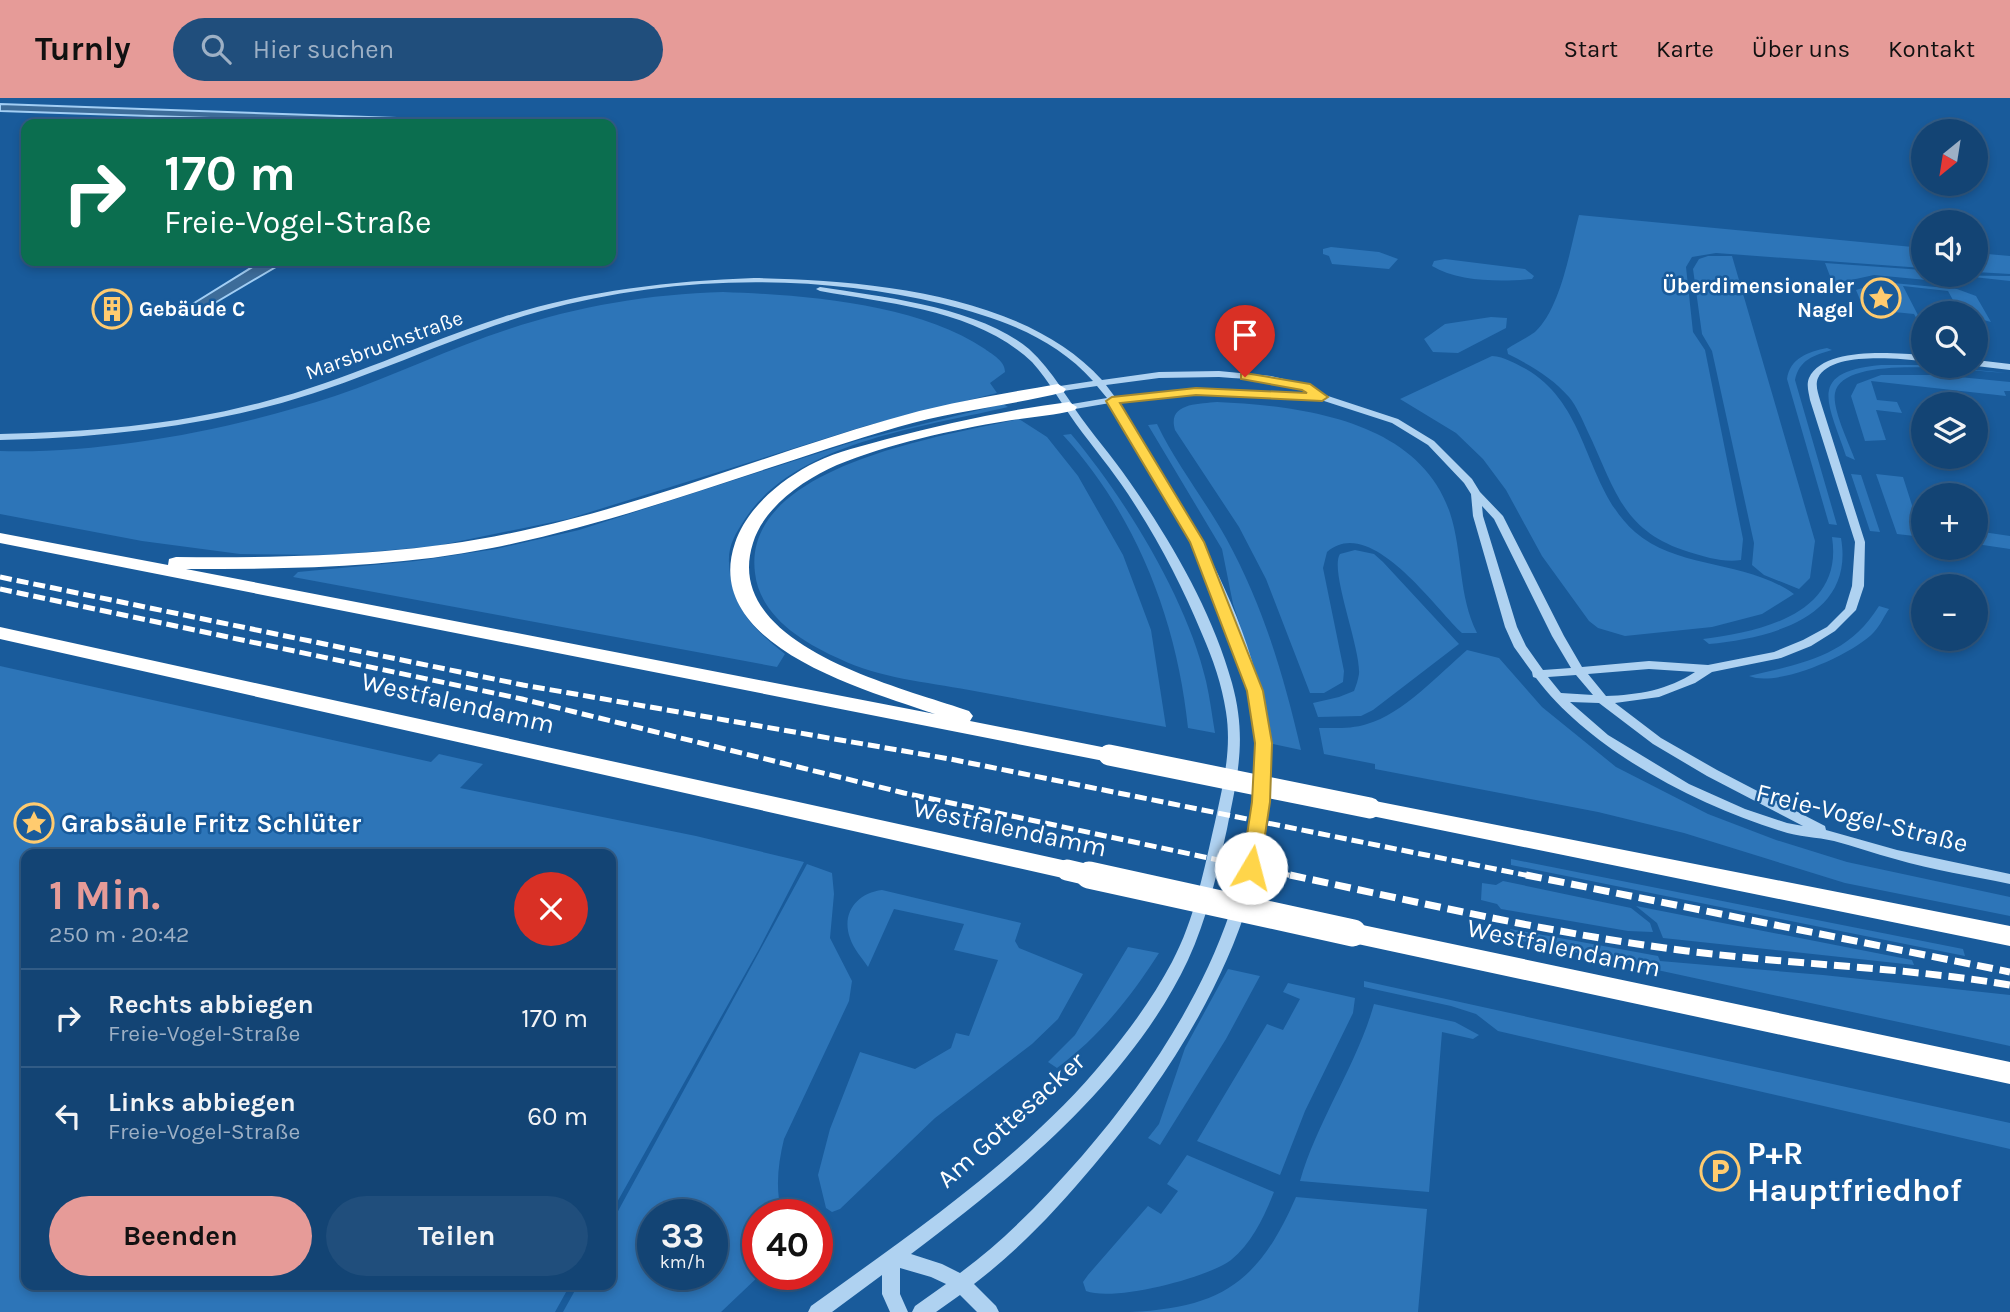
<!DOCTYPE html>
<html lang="de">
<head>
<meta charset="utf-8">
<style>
	:root { --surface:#134474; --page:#204e7c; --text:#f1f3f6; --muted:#9db0c5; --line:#325c86; --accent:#e69b98 }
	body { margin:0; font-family:Karla,sans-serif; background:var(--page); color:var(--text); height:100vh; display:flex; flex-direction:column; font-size:26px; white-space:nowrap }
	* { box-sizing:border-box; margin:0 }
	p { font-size:23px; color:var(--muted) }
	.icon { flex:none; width:38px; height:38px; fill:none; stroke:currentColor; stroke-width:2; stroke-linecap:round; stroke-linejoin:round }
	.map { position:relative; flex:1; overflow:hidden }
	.details { position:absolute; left:21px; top:751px; width:595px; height:441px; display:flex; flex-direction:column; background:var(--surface); border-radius:14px; box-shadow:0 4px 10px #0003,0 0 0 2px var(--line) }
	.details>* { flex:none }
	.hud { position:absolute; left:21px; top:21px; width:595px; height:147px; border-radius:14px; box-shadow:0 4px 10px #0003,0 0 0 2px var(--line); background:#0b6e4f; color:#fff; overflow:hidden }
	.needle { width:46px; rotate:210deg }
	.controls { position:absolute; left:1911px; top:21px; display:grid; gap:14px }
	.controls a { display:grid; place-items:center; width:77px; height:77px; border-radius:50%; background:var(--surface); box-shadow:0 4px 10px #0003,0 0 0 2px var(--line); font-size:35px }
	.speed { position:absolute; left:637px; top:1101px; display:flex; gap:14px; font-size:35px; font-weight:700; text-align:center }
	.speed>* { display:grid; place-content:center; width:91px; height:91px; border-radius:50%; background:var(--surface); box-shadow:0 4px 10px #0003,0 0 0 2px var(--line); line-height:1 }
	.speed small { font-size:18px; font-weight:400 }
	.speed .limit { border:10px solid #d22; background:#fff; color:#111 }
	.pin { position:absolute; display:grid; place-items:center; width:60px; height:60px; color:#fff; margin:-72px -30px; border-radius:50% 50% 50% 0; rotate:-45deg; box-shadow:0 0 7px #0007 }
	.pin .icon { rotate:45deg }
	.me { position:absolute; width:77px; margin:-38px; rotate:8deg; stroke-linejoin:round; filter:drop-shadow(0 0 5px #0008) }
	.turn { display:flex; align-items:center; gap:24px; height:147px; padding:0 28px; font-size:32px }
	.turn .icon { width:91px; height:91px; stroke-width:2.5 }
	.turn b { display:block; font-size:49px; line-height:60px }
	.round { display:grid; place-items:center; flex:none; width:74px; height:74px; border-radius:37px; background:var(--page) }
	.headline { display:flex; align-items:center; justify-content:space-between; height:119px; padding:0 28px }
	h1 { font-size:42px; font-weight:700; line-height:52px; color:var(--accent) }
	.action { display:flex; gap:14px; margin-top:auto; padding:14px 28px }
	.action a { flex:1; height:80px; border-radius:42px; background:var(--accent); color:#111; font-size:28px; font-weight:700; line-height:80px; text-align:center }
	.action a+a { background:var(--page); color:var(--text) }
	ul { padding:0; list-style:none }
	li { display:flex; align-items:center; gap:21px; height:98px; padding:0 28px; border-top:2px solid var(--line) }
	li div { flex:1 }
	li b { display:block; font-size:26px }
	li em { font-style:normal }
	header { display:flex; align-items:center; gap:42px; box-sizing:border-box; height:98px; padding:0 35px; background:var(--accent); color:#111 }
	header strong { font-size:33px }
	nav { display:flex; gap:38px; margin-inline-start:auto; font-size:24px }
	.search { width:490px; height:63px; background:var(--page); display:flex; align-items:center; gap:18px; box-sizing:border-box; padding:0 24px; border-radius:38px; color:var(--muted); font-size:26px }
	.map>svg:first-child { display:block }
	.green { fill:#2d75b8; fill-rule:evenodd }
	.water { fill:#3d6c99; stroke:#a2cef4; stroke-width:2 }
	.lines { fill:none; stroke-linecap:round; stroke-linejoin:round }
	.minor { fill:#afd2f1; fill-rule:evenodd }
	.highway { fill:#fff; fill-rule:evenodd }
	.rail-far1 { stroke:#fff; stroke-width:5; stroke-dasharray:12 5; stroke-linecap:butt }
	.rail { stroke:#fff; stroke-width:7; stroke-dasharray:16 7; stroke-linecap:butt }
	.highway-bridge-far1 { stroke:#fff; stroke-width:21 }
	.highway-bridge { stroke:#fff; stroke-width:27 }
	.route { fill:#ffd54a; stroke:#a68a30; stroke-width:2 }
	.labels { text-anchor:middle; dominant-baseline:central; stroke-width:5; stroke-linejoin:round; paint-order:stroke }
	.far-poi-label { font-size:21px; font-weight:bold; fill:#fff; stroke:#195b9b; text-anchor:end }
	.far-street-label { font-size:21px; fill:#fff; stroke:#195b9b }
	.street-label { font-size:26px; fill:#fff; stroke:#195b9b }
	.poi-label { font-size:26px; font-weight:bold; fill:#fff; stroke:#195b9b; text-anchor:start }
	.near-poi-label { font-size:32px; font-weight:bold; fill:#fff; stroke:#195b9b; text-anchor:start }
</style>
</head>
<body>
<header>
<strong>Turnly</strong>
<div class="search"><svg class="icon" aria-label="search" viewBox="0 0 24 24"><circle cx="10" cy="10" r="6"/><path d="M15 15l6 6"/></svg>Hier suchen</div>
<nav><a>Start</a><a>Karte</a><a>Über uns</a><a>Kontakt</a></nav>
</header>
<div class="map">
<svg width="2010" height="1214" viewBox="0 0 2010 1214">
	<rect width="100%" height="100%" fill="#195b9b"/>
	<path class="green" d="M 1579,117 L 1923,150 L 1923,170 L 1716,155 L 1692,159 L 1686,169 L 1693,234 L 1705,252 L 1743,441 L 1741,462 C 1725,465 1705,459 1689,454 C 1621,433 1615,390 1587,332 C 1582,321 1577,309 1569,299 C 1553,280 1530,267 1508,256 L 1507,251 C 1516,245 1527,240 1535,234 C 1561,210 1570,151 1579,117 Z
		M 1331,149 L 1379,154 L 1398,161 L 1389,171 L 1332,166 L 1329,158 L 1323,156 L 1323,151 Z
		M 1976,155 L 2010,158 L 2010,176 L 1976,174 Z
		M 1708,158 L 1732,158 L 1815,443 L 1810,480 L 1799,491 L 1764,477 L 1752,467 L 1754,445 L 1712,253 L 1702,236 L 1693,171 L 1699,161 Z
		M 1445,161 L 1525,171 L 1534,178 L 1532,181 C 1502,184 1458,184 1432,168 L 1434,163 Z
		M 1825,165 L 1923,172 L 1923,177 L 2010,178 L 2010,183 L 1955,177 L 1958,185 L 1874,177 L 1833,186 Z
		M 1882,184 L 1957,191 L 1976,198 L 1991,224 L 1976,220 L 1976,215 L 1960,215 L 1948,193 L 1903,188 L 1922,225 L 1919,225 L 1914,216 L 1864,211 L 1856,192 Z
		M 723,194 C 804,197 916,205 985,251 C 993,257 1005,263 1005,274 L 990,285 L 997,295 L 865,328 L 568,421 L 436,448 L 334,457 L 240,456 L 142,443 L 0,416 L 0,353 C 107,356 234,331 335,298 C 394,278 450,250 509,231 C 578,208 650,196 723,194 Z
		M 1491,219 L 1507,220 L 1506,230 L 1458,255 L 1433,254 L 1424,241 L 1445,226 Z
		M 1827,250 L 1832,252 C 1814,257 1799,262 1795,282 L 1837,427 L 1829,426 L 1787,281 C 1790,260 1808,254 1827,250 Z
		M 1492,258 C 1505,259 1514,265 1526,271 C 1590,308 1584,389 1635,434 C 1679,472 1747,462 1794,496 L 1762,516 L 1712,529 L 1625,538 L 1598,530 L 1589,523 L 1542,458 L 1506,392 L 1483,361 L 1456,335 L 1400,301 Z
		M 1881,267 L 1922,267 L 2008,275 C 1976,274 1843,254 1835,295 C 1832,311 1849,345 1855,362 L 1846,358 C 1828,304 1806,274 1881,267 Z
		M 1881,277 L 1939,277 L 2010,284 L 2010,293 L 2004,293 L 2006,298 L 1871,283 L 1877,302 L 1897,304 L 1902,315 L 1876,312 L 1886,342 L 1865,343 L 1851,298 L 1857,286 Z
		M 1217,304 C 1301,308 1419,322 1450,415 C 1463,455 1458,497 1477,535 L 1462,535 C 1434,509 1370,416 1327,454 L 1323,470 L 1344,573 L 1343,584 L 1324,595 L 1310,595 L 1266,481 L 1239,429 L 1175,332 C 1167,305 1198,306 1217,304 Z
		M 1003,306 L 1008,309 C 924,329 795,344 745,421 C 735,436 728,448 729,465 C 731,509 752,530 785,556 L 777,569 L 293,479 L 298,474 L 416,463 L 496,451 L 579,432 L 859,342 Z
		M 1019,321 L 1047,339 L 1078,378 L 1123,457 L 1151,532 L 1166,629 C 1100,617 1035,604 969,592 C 926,584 879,580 840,561 C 804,545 760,519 755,475 C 741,368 943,338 1019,321 Z
		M 1157,326 C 1176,366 1205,402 1226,440 C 1263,507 1284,578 1301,652 L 1273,646 L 1264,599 L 1233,506 L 1222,451 L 1148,327 Z
		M 1071,336 C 1125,400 1187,501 1206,583 C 1210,600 1212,618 1215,635 L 1188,630 C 1177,523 1137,418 1063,337 Z
		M 1851,376 L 1861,377 L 1880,434 L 1870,433 Z
		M 1876,376 L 1903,379 L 1918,426 L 1923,427 L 1923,439 L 1897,436 Z
		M 1976,433 L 2010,438 L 2010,451 L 1976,446 Z
		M 1832,439 L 1841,440 C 1855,520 1770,540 1709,546 L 1703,541 C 1762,534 1844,515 1832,439 Z
		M 1355,452 L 1374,456 L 1383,464 L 1459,546 L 1373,612 L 1361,618 L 1318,619 L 1313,605 L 1339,599 L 1354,593 C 1356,588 1358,582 1359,576 C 1361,550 1329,472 1340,456 Z
		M 1879,508 L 1889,511 C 1884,518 1880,528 1874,534 C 1854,556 1778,590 1749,578 C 1804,565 1848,558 1879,508 Z
		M 1467,552 L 1499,560 L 1542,609 L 1616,669 L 1708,716 L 1776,742 L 1847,764 L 2010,799 L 2010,818 L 1845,785 L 1684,735 L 1598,714 L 1375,671 L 1375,666 L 1324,656 L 1319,630 C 1335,630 1352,631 1367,626 C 1403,616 1439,576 1467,552 Z
		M 0,568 L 431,664 L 439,656 L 483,666 L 460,690 L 696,738 L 804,764 L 758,853 L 611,1115 L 611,756 L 26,756 L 26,1186 L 570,1187 L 555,1214 L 0,1214 Z
		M 1511,761 L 1963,851 L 1965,858 L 1511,767 Z
		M 807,766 L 832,775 L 834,796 L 830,840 L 852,883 L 849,903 L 784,1041 C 778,1066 775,1091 782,1116 L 758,1116 L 758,1176 L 761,1176 L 721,1214 L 563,1214 L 578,1187 L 611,1186 L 611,1126 ZM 653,1116 L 712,1116 L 712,1176 L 653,1176 Z
		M 1503,783 L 1631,810 L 1650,825 L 1653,834 L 1628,833 L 1501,811 L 1497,806 L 1481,802 L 1482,785 L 1496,787 Z
		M 882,792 L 1021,825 L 1015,843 L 1019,850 L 1083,876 L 1058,921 L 1032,946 L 935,1020 L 840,1111 L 832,1114 L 826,1110 L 818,1077 L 830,1031 L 860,954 L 915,971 L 951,950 L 956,935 L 969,938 L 998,862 L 954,852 L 964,826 L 894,811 L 868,869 C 862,860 853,850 850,840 C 841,815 857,795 882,792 Z
		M 1636,808 L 1912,862 L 1914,867 L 1663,840 L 1657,825 Z
		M 1510,831 L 1658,858 L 1660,863 L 1823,877 L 2010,897 L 2010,948 L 1509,840 Z
		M 1128,849 L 1159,855 C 1130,900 1100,938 1057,970 L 1048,964 L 1075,937 Z
		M 1228,871 L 1260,878 L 1226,941 L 1160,1047 L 1148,1040 L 1159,1026 L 1185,950 Z
		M 1364,883 L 2010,1025 L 2010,1051 L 1498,933 L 1476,916 L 1451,908 L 1364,889 Z
		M 1288,885 L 1355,900 L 1353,915 L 1305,1013 L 1280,1077 L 1197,1043 L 1267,926 L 1283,932 L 1300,901 L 1283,894 Z
		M 1374,906 L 1455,924 L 1479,937 L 1473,941 L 1442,934 L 1429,1094 L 1300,1083 C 1318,1021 1357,967 1374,906 Z
		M 1187,1057 L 1274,1094 C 1264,1119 1252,1145 1231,1162 C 1207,1180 1114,1204 1086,1193 L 1083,1184 L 1088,1177 L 1148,1108 L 1161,1116 L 1178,1093 L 1167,1086 Z
		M 1296,1099 L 1427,1111 L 1418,1214 L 1130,1214 C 1223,1210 1260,1182 1296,1099 Z"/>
	<path class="water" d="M 0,6 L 454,22 L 466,26 L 388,26 L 0,13 Z
		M 262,163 L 286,163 L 208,209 L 191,207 Z"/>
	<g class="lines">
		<path class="minor" d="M 754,180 C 864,182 1024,195 1102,282 L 1159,274 L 1219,273 L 1271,278 L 1309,287 L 1325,297 L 1398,321 L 1434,343 L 1472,381 L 1480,394 L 1503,418 L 1564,538 L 1582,569 L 1649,563 L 1708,567 L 1774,554 L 1803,542 L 1827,529 L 1845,511 L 1852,488 L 1855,444 L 1810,302 C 1809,295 1806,287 1809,280 C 1824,248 1894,255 1923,257 L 1923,263 C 1899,261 1831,253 1818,280 C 1815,287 1818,295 1820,302 L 1865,444 L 1864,488 L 1856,512 L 1835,533 L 1811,548 L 1781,560 L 1712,574 L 1695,585 L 1659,599 L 1615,605 L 1661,640 L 1717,672 L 1825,728 L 1826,732 L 1897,752 L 2010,776 L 2010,786 C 1972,778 1933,772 1895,761 C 1875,756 1854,748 1834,743 C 1817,739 1798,739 1781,733 C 1696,707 1590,652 1536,580 L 1533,579 L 1532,574 L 1514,549 L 1505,529 L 1473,418 L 1471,396 L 1464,385 L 1428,347 L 1392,325 L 1321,302 L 1198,296 L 1119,304 C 1135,329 1150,355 1166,381 C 1212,458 1257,544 1267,635 C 1284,796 1194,949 1094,1067 C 1057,1111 1020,1151 974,1186 L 996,1208 L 999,1214 L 977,1214 L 960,1197 L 936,1214 L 912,1214 L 915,1208 L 946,1186 L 931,1179 L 900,1170 L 900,1196 L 908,1214 L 890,1214 L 882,1196 L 882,1177 L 832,1214 L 808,1214 L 811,1208 C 911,1136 1028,1056 1106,960 C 1131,930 1154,898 1172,864 C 1195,821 1204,771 1215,724 C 1223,687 1232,652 1226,614 C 1222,587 1213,561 1202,536 C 1182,487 1157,440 1128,396 C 1112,372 1093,349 1076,326 C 1061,305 1049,283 1032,264 C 977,212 891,206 820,193 L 816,191 L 820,189 C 884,199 978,209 1029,251 C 1041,262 1051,275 1060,288 L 1093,283 C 1054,239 999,220 943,206 C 813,175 671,177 541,213 C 448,239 361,285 266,309 C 179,331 90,340 0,342 L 0,336 C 89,334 177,327 263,304 C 345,283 422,245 503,219 C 584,193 669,183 754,180 ZM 1219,279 C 1249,282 1286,280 1312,296 L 1198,290 L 1115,299 L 1106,287 L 1159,280 ZM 1097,288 L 1107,300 L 1072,306 L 1063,293 ZM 1110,305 C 1126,329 1140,354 1154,378 C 1200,457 1242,541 1254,633 C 1257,655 1256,679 1254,701 C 1243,837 1169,957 1082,1058 C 1044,1101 1006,1141 960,1175 L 942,1166 L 911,1156 C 1015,1078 1131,983 1188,862 C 1207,821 1217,776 1227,731 C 1238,676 1247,640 1232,585 C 1212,513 1171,443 1129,383 C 1112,358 1092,336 1075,311 ZM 1482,408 L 1494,421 L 1552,538 L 1571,570 L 1543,572 L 1526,548 L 1517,529 L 1483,418 ZM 1649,571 L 1695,574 C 1668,592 1638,597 1606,598 L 1588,576 ZM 1576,577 L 1593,597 L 1561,595 L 1548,579 ZM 1570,604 L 1599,605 L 1653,646 L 1707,678 L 1803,728 L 1787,725 L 1745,711 L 1689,686 L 1608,637 Z
			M 1976,262 L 2010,266 L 2010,272 L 1976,268 Z"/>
		<path class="highway" d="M 1058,286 L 1066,291 L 1064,294 C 1009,308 952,313 898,329 C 762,369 631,422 492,450 C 392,470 288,471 186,471 L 935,616 C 867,592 700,548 735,445 C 747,409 783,380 816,364 C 838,353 863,348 887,341 C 947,325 1007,312 1069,304 L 1077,309 L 1075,312 C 1053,318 1029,319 1006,323 C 952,332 888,346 837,367 C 803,382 764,409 753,445 C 720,548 901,589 969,613 L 973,618 L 970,623 L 1117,652 L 1120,657 L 1117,662 L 1109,664 L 0,445 L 0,435 L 168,467 L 169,461 L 176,459 C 296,460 416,458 534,430 C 654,403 769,356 887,322 C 943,305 1001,296 1058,286 Z
			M 0,529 L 1067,763 L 1075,766 L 1079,772 L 1075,778 L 1067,781 L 0,541 Z
			M 1370,702 L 2010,828 L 2010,848 L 1362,716 L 1359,710 L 1362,704 Z
			M 1353,825 L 2010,964 L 2010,986 L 1353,845 L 1344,842 L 1341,835 L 1344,828 Z"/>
		<path class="rail-far1" d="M 0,479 L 523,587 L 950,661 L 1535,779
			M 0,491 L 522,601 L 904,695 L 1298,779"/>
		<path class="rail" d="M 1290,777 C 1422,805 1554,836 1687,853 C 1795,867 1903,869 2010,887
			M 1526,777 L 2010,874"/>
		<path class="highway-bridge-far1" d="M 1109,657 L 1370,710
			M 1067,772 L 1097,779"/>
		<path class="highway-bridge" d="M 1089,777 L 1353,835"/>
	</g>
	<path class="route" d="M 1245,275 L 1310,286 L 1328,299 L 1322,303 L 1196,297 L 1120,305 L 1204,444 L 1263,593 L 1272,645 L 1270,704 L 1260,770 L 1258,774 L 1245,774 L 1242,770 L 1252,704 L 1255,645 L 1247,593 L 1190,444 L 1106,303 L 1112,299 L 1196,290 L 1307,295 L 1302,292 L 1241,281 L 1241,276 Z"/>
	<defs>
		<g id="sight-ring" transform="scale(2.0125)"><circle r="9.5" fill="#195b9b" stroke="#ffcb6f" stroke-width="1.5"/><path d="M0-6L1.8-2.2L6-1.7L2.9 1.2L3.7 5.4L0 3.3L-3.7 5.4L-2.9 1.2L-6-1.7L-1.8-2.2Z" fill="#ffcb6f"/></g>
		<g id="building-ring" transform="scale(2.0125)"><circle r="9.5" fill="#195b9b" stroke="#ffcb6f" stroke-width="1.5"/><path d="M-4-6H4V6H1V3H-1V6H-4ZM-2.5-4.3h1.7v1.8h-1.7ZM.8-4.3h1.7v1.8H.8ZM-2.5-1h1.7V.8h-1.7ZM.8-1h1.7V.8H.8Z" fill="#ffcb6f"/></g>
		<g id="parking-ring" transform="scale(2.0125)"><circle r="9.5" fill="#195b9b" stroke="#ffcb6f" stroke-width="1.5"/><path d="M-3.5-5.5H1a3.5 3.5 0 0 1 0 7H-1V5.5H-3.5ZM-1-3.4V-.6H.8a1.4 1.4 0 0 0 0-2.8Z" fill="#ffcb6f"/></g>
	</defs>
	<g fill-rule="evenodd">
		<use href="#sight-ring" x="1881" y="200"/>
		<use href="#building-ring" x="112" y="211"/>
		<use href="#sight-ring" x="34" y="725"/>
		<use href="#parking-ring" x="1720" y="1073"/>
	</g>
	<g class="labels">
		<g class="far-poi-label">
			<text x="1854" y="188">Überdimensionaler<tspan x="1854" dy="24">Nagel</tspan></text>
			<text x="139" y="211" text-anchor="start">Gebäude C</text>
		</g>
		<g class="far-street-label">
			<text transform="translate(384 247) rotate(-20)">Marsbruchstraße</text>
		</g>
		<g class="street-label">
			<text transform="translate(458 605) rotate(13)">Westfalendamm</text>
			<text transform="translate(1862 720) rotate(14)">Freie-Vogel-Straße</text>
			<text transform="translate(1010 730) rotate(12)">Westfalendamm</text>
			<text transform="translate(1564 850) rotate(12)">Westfalendamm</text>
			<text transform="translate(1011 1022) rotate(-42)">Am Gottesacker</text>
		</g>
		<g class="poi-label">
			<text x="61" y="725">Grabsäule Fritz Schlüter</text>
		</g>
		<g class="near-poi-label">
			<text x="1747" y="1055">P+R<tspan x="1747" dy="37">Hauptfriedhof</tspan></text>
		</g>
	</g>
</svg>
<div class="controls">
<a><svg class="needle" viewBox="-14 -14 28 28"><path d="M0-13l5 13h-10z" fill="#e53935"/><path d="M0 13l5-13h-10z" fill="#9db0c5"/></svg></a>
<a><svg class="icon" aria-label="sound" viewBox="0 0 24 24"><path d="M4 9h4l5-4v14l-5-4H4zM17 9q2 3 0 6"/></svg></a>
<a><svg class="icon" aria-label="search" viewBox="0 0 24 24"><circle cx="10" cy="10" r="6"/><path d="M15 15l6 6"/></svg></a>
<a><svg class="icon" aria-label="layers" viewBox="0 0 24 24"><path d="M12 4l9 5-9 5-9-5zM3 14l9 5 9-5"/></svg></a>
<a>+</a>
<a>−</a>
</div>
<div class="speed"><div>33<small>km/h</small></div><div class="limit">40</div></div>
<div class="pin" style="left:1245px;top:279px;background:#d93025"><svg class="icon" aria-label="arrive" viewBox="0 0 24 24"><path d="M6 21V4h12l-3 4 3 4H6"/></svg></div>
<svg class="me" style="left:1251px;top:770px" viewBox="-20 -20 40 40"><circle r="19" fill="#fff"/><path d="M0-13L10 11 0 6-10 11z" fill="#ffd54a"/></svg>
<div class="hud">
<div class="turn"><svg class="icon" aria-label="right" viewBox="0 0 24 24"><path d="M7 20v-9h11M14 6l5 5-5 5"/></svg><div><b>170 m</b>Freie-Vogel-Straße</div></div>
</div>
<section class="details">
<div class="headline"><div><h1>1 Min.</h1><p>250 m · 20:42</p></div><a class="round" style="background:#d93025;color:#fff"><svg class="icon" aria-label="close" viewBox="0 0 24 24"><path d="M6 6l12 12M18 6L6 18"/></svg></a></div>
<ul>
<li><svg class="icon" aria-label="right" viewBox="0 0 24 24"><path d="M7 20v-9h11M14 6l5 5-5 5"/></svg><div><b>Rechts abbiegen</b><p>Freie-Vogel-Straße</p></div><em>170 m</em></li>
<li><svg class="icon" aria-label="left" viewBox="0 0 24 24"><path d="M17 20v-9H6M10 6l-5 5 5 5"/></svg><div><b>Links abbiegen</b><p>Freie-Vogel-Straße</p></div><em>60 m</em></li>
</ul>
<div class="action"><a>Beenden</a><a>Teilen</a></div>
</section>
</div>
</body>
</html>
